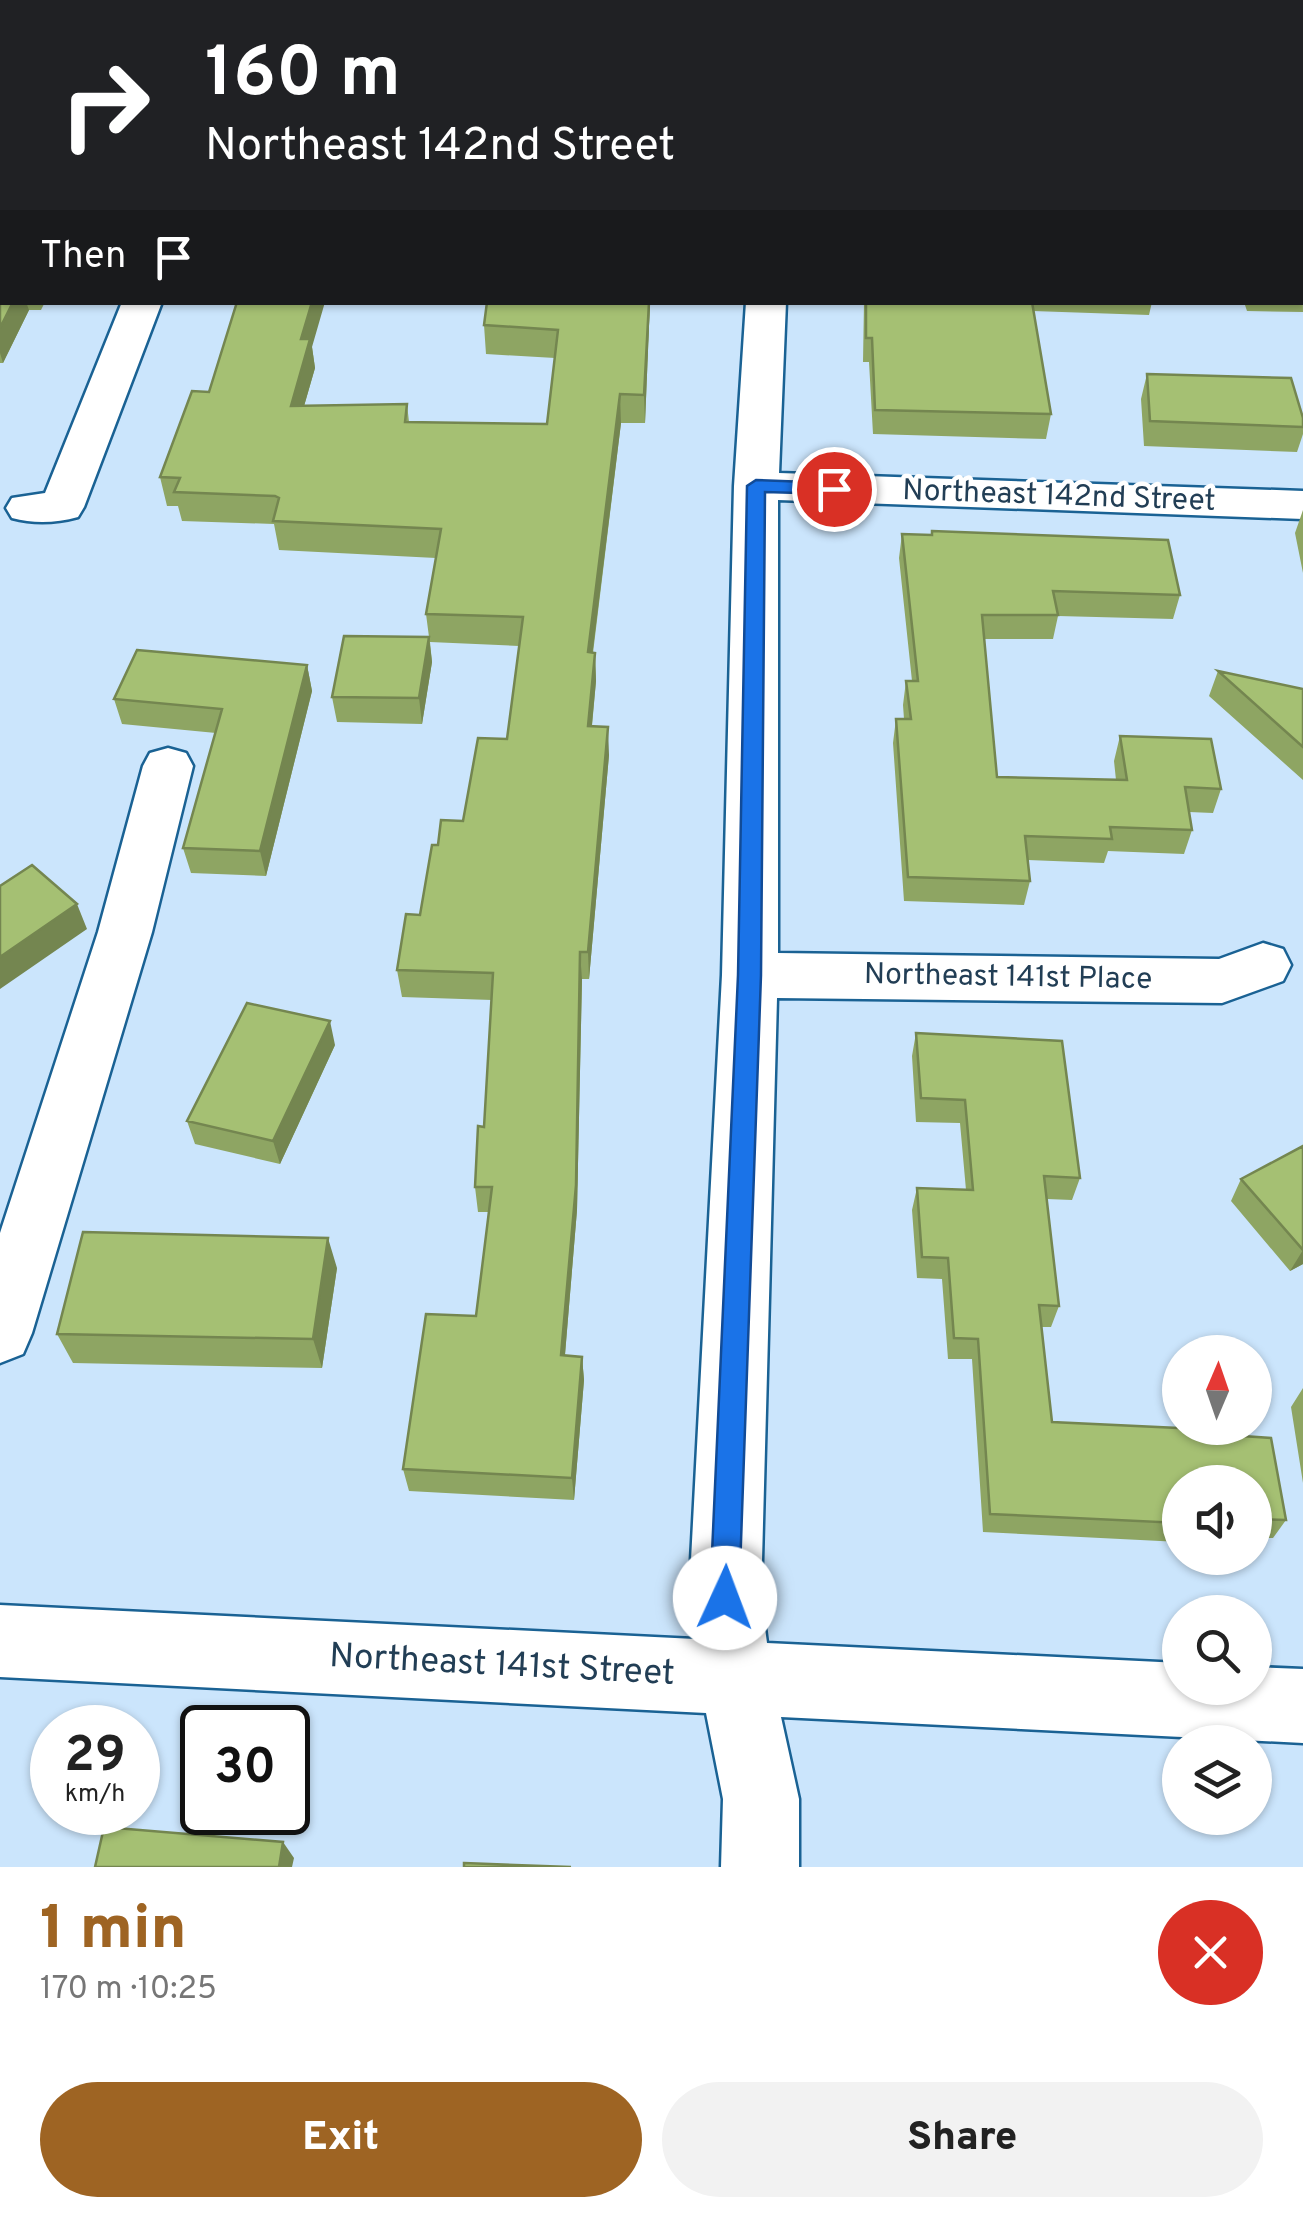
<!DOCTYPE html>
<html lang="en">
<head>
<meta charset="utf-8">
<style>
	:root { --surface:#fff; --page:#f2f2f2; --text:#222; --muted:#767676; --accent:#9e6423 }
	body { margin:0; font-family:Overpass,sans-serif; background:var(--page); color:var(--text); height:100vh; display:flex; flex-direction:column; font-size:38px; white-space:nowrap }
	* { box-sizing:border-box; margin:0 }
	p { font-size:32px; color:var(--muted) }
	.icon { flex:none; width:55px; height:55px; fill:none; stroke:currentColor; stroke-width:2; stroke-linecap:round; stroke-linejoin:round }
	.map { position:relative; height:1867px; overflow:hidden }
	.sheet { display:flex; flex-direction:column; background:var(--surface); flex:1 }
	.sheet>* { flex:none }
	.top-card { position:absolute; left:0px; top:0px; width:1305px; height:305px; box-shadow:0 2px 8px #0004; background:#202124; color:#fff; overflow:hidden }
	.needle { width:65px; rotate:2deg }
	.tools { position:absolute; left:1162px; top:1335px; display:grid; gap:20px }
	.tools a { display:grid; place-items:center; width:110px; height:110px; border-radius:50%; background:var(--surface); box-shadow:0 2px 8px #0004; font-size:50px }
	.speed { position:absolute; left:30px; top:1705px; display:flex; gap:20px; font-size:50px; font-weight:700; text-align:center }
	.speed>* { display:grid; place-content:center; width:130px; height:130px; border-radius:50%; background:var(--surface); box-shadow:0 2px 8px #0004; line-height:1 }
	.speed small { font-size:25px; font-weight:400 }
	.speed .limit { border:5px solid #111; border-radius:15px; background:#fff; color:#111 }
	.pin { position:absolute; display:grid; place-items:center; width:85px; height:85px; color:#fff; margin:-42px; border:5px solid #fff; border-radius:50%; box-shadow:0 2px 10px #0007 }
	.me { position:absolute; width:110px; margin:-55px; rotate:2deg; stroke-linejoin:round; filter:drop-shadow(0 0 8px #0008) }
	.turn { display:flex; align-items:center; gap:35px; height:210px; padding:0 40px; font-size:45px }
	.turn .icon { width:130px; height:130px; stroke-width:2.5 }
	.turn b { display:block; font-size:70px; line-height:85px }
	.then { display:flex; align-items:center; height:95px; padding:0 40px; background:#0003; gap:20px; font-size:38px }
	.round { display:grid; place-items:center; flex:none; width:105px; height:105px; border-radius:52px; background:var(--page) }
	.headline { display:flex; align-items:center; justify-content:space-between; height:170px; padding:0 40px }
	h1 { font-size:60px; font-weight:800; line-height:75px; color:var(--accent) }
	.action { display:flex; gap:20px; margin-top:auto; padding:20px 40px }
	.action a { flex:1; height:115px; border-radius:60px; background:var(--accent); color:#fff; font-size:40px; font-weight:800; line-height:115px; text-align:center }
	.action a+a { background:var(--page); color:var(--text) }
	.map>svg:first-child { display:block }
	.lines { fill:none; stroke-linecap:round; stroke-linejoin:round }
	.minor-casing { stroke:#1a6294; stroke-width:5 }
	.minor { fill:#fff; fill-rule:evenodd }
	.wall { fill:#8ea563 }
	.shaded-wall { fill:#748650 }
	.building { fill:#a5c073; stroke:#748650; stroke-width:2.5 }
	.route { fill:#1a73e8; stroke:#114b97; stroke-width:2.5 }
	.labels { text-anchor:middle; dominant-baseline:central; stroke-width:9; stroke-linejoin:round; paint-order:stroke }
	.street-label { font-size:30px; fill:#223e55; stroke:#fff }
	.near-street-label { font-size:35px; fill:#223e55; stroke:#fff }
</style>
</head>
<body>
<div class="map">
<svg width="1303" height="1867" viewBox="0 0 1303 1867">
	<rect width="100%" height="100%" fill="#cbe5fc"/>
	<g class="lines">
		<g class="minor-casing">
			<path id="minor" d="M 757,0 L 789,0 L 789,2 L 757,2 Z
				M 0,162 L 2,162 L 2,184 L 0,184 Z
				M 1302,201 L 1303,201 L 1303,223 L 1302,223 Z
				M 122,302 L 162,302 L 84,507 L 78,517 C 56,523 34,524 12,518 L 6,508 L 12,498 L 45,493 Z
				M 746,302 L 786,302 L 779,473 L 1303,491 L 1303,519 L 778,500 L 778,953 L 1219,959 L 1263,943 L 1283,949 L 1291,965 L 1283,981 L 1222,1003 L 777,998 L 761,1598 L 767,1643 L 1180,1663 L 1180,1688 L 1255,1688 L 1255,1667 L 1303,1669 L 1303,1743 L 781,1717 L 799,1799 L 799,1867 L 721,1867 L 723,1799 L 706,1713 L 0,1677 L 0,1605 L 695,1639 L 689,1598 L 722,975 L 734,486 Z
				M 168,748 L 186,753 L 193,766 L 152,932 L 32,1333 L 23,1354 L 0,1363 L 0,1233 L 98,932 L 143,766 L 150,753 Z"/>
		</g>
		<use href="#minor" class="minor"/>
	</g>
	<path class="wall" d="M 0,0 L 2,2 L 2,136 L 0,136 Z
		M 0,194 L 2,302 L 45,302 L 41,310 L 29,310 L 3,363 L 0,363 Z
		M 1302,235 L 1303,312 L 1247,311 L 1244,302 L 1302,302 Z
		M 487,302 L 650,302 L 645,423 L 621,423 L 593,653 L 595,653 L 596,681 L 592,726 L 609,755 L 589,979 L 582,979 L 577,1210 L 565,1355 L 582,1357 L 584,1380 L 574,1500 L 409,1491 L 403,1469 L 476,1316 L 489,1212 L 478,1212 L 475,1187 L 484,1127 L 492,1000 L 402,997 L 397,970 L 420,915 L 438,845 L 463,821 L 507,739 L 519,646 L 430,642 L 432,662 L 422,724 L 337,722 L 332,697 L 429,637 L 426,614 L 436,558 L 279,550 L 274,524 L 182,521 L 178,506 L 167,506 L 160,477 L 209,392 L 312,347 L 315,368 L 304,406 L 407,404 L 409,422 L 547,424 L 555,358 L 486,354 L 484,325 Z
		M 864,302 L 1152,302 L 1149,315 L 1033,311 L 1051,414 L 1046,439 L 873,434 L 869,362 L 863,362 Z
		M 1147,374 L 1303,418 L 1303,434 L 1297,452 L 1144,446 L 1141,399 Z
		M 1303,510 L 1303,573 L 1295,533 Z
		M 902,534 L 1180,595 L 1173,619 L 1058,616 L 1053,639 L 984,639 L 997,777 L 1116,780 L 1114,761 L 1120,736 L 1221,789 L 1213,813 L 1189,812 L 1192,830 L 1184,854 L 1108,851 L 1104,863 L 1028,860 L 1030,881 L 1024,905 L 904,901 L 893,743 L 896,719 L 904,719 L 903,705 L 906,681 L 912,681 L 899,558 Z
		M 307,665 L 312,691 L 266,876 L 191,873 L 183,848 L 216,733 L 122,724 L 114,699 Z
		M 1218,671 L 1303,689 L 1303,780 L 1209,696 Z
		M 916,1033 L 1062,1041 L 1080,1178 L 1072,1200 L 1047,1199 L 1059,1306 L 1051,1327 L 1042,1327 L 1052,1422 L 1199,1429 L 1199,1433 L 1271,1438 L 1286,1520 L 1273,1538 L 1255,1538 L 1255,1482 L 1180,1482 L 1180,1542 L 983,1532 L 972,1359 L 948,1359 L 942,1279 L 917,1278 L 912,1210 L 917,1188 L 966,1190 L 960,1123 L 916,1122 L 912,1056 Z
		M 335,1045 L 280,1164 L 195,1144 L 187,1121 Z
		M 1303,1146 L 1303,1264 L 1290,1271 L 1231,1201 L 1241,1179 Z
		M 337,1268 L 322,1368 L 73,1363 L 57,1334 Z
		M 1303,1388 L 1303,1483 L 1291,1407 Z"/>
	<path class="shaded-wall" d="M 176,0 L 190,0 L 189,2 L 174,2 Z
		M 13,302 L 26,302 L 29,310 L 3,363 L 0,353 L 0,328 Z
		M 312,302 L 325,302 L 312,347 L 315,368 L 296,434 L 291,406 L 301,339 Z
		M 649,302 L 650,302 L 645,423 L 644,395 Z
		M 620,394 L 621,423 L 589,681 L 588,652 Z
		M 429,637 L 432,662 L 422,724 L 419,698 Z
		M 595,653 L 596,681 L 589,755 L 588,726 Z
		M 307,665 L 312,691 L 266,876 L 260,851 Z
		M 608,727 L 609,755 L 589,979 L 588,952 Z
		M 77,904 L 87,929 L 0,989 L 0,957 Z
		M 580,952 L 582,979 L 577,1210 L 563,1378 L 561,1355 Z
		M 330,1021 L 335,1045 L 280,1164 L 273,1141 Z
		M 328,1238 L 337,1268 L 322,1368 L 313,1339 Z
		M 1303,1249 L 1303,1264 L 1290,1271 L 1303,1250 Z
		M 582,1357 L 584,1380 L 574,1500 L 572,1478 Z
		M 283,1842 L 294,1858 L 292,1867 L 279,1867 Z"/>
	<path class="building" d="M 0,0 L 176,0 L 174,2 L 2,2 L 2,114 L 0,113 Z
		M 336,0 L 698,0 L 698,2 L 335,2 Z
		M 854,0 L 931,0 L 932,2 L 854,2 Z
		M 1049,0 L 1115,0 L 1116,2 L 1049,2 Z
		M 0,194 L 2,194 L 2,302 L 13,302 L 0,328 Z
		M 237,302 L 312,302 L 301,339 L 310,339 L 291,406 L 407,404 L 405,422 L 547,424 L 558,330 L 484,325 L 487,302 L 649,302 L 644,395 L 620,394 L 588,652 L 595,653 L 588,726 L 608,727 L 588,952 L 580,952 L 576,1185 L 561,1355 L 582,1357 L 572,1478 L 403,1469 L 426,1314 L 476,1316 L 492,1187 L 475,1187 L 478,1126 L 484,1127 L 493,973 L 397,970 L 406,914 L 420,915 L 432,845 L 438,845 L 441,820 L 463,821 L 478,738 L 507,739 L 523,617 L 426,614 L 441,529 L 273,521 L 279,498 L 275,496 L 174,492 L 180,478 L 160,477 L 192,391 L 209,392 Z
		M 866,302 L 1032,302 L 1051,414 L 875,410 L 872,338 L 866,338 Z
		M 1147,374 L 1291,378 L 1303,418 L 1303,427 L 1150,421 Z
		M 932,531 L 1168,540 L 1180,595 L 1053,591 L 1058,615 L 982,615 L 997,777 L 1127,780 L 1120,736 L 1211,739 L 1221,789 L 1185,787 L 1192,830 L 1110,827 L 1112,839 L 1025,836 L 1030,881 L 908,877 L 896,719 L 911,719 L 906,681 L 918,681 L 902,534 L 932,535 Z
		M 344,636 L 429,637 L 419,698 L 332,697 Z
		M 137,650 L 307,665 L 260,851 L 183,848 L 222,709 L 114,699 Z
		M 1218,671 L 1303,689 L 1303,747 Z
		M 32,865 L 77,904 L 0,957 L 0,886 Z
		M 247,1003 L 330,1021 L 273,1141 L 187,1121 Z
		M 916,1033 L 1062,1041 L 1080,1178 L 1044,1176 L 1059,1306 L 1039,1305 L 1052,1422 L 1199,1429 L 1199,1433 L 1271,1438 L 1286,1520 L 1255,1519 L 1255,1482 L 1180,1482 L 1180,1523 L 990,1514 L 978,1339 L 954,1338 L 948,1258 L 922,1257 L 917,1188 L 973,1190 L 965,1100 L 921,1098 Z
		M 1303,1146 L 1303,1250 L 1241,1179 Z
		M 83,1232 L 328,1238 L 313,1339 L 57,1334 Z
		M 104,1827 L 283,1842 L 279,1867 L 95,1867 Z
		M 464,1863 L 571,1867 L 464,1867 Z"/>
	<path class="route" d="M 756,480 L 834,483 L 843,489 L 834,494 L 765,492 L 761,975 L 739,1598 L 735,1608 L 725,1613 L 714,1608 L 710,1598 L 738,975 L 747,486 Z"/>
	<g class="labels">
		<g class="street-label">
			<text transform="translate(1059 497) rotate(2)">Northeast 142nd Street</text>
			<text transform="translate(1008 978) rotate(1)">Northeast 141st Place</text>
		</g>
		<g class="near-street-label">
			<text transform="translate(502 1666) rotate(3)">Northeast 141st Street</text>
		</g>
	</g>
</svg>
<div class="tools">
<a><svg class="needle" viewBox="-14 -14 28 28"><path d="M0-13l5 13h-10z" fill="#e53935"/><path d="M0 13l5-13h-10z" fill="#767676"/></svg></a>
<a><svg class="icon" aria-label="sound" viewBox="0 0 24 24"><path d="M4 9h4l5-4v14l-5-4H4zM17 9q2 3 0 6"/></svg></a>
<a><svg class="icon" aria-label="search" viewBox="0 0 24 24"><circle cx="10" cy="10" r="6"/><path d="M15 15l6 6"/></svg></a>
<a><svg class="icon" aria-label="layers" viewBox="0 0 24 24"><path d="M12 4l9 5-9 5-9-5zM3 14l9 5 9-5"/></svg></a>
</div>
<div class="speed"><div>29<small>km/h</small></div><div class="limit">30</div></div>
<div class="pin" style="left:834px;top:489px;background:#d93025"><svg class="icon" aria-label="arrive" viewBox="0 0 24 24"><path d="M6 21V4h12l-3 4 3 4H6"/></svg></div>
<svg class="me" style="left:725px;top:1598px" viewBox="-20 -20 40 40"><circle r="19" fill="#fff"/><path d="M0-13L10 11 0 6-10 11z" fill="#1a73e8"/></svg>
<div class="top-card">
<div class="turn"><svg class="icon" aria-label="right" viewBox="0 0 24 24"><path d="M7 20v-9h11M14 6l5 5-5 5"/></svg><div><b>160 m</b>Northeast 142nd Street</div></div>
<div class="then">Then<svg class="icon" aria-label="arrive" viewBox="0 0 24 24"><path d="M6 21V4h12l-3 4 3 4H6"/></svg></div>
</div>
</div>
<section class="sheet">
<div class="headline"><div><h1>1 min</h1><p>170 m · 10:25</p></div><a class="round" style="background:#d93025;color:#fff"><svg class="icon" aria-label="close" viewBox="0 0 24 24"><path d="M6 6l12 12M18 6L6 18"/></svg></a></div>
<div class="action"><a>Exit</a><a>Share</a></div>
</section>
</body>
</html>
